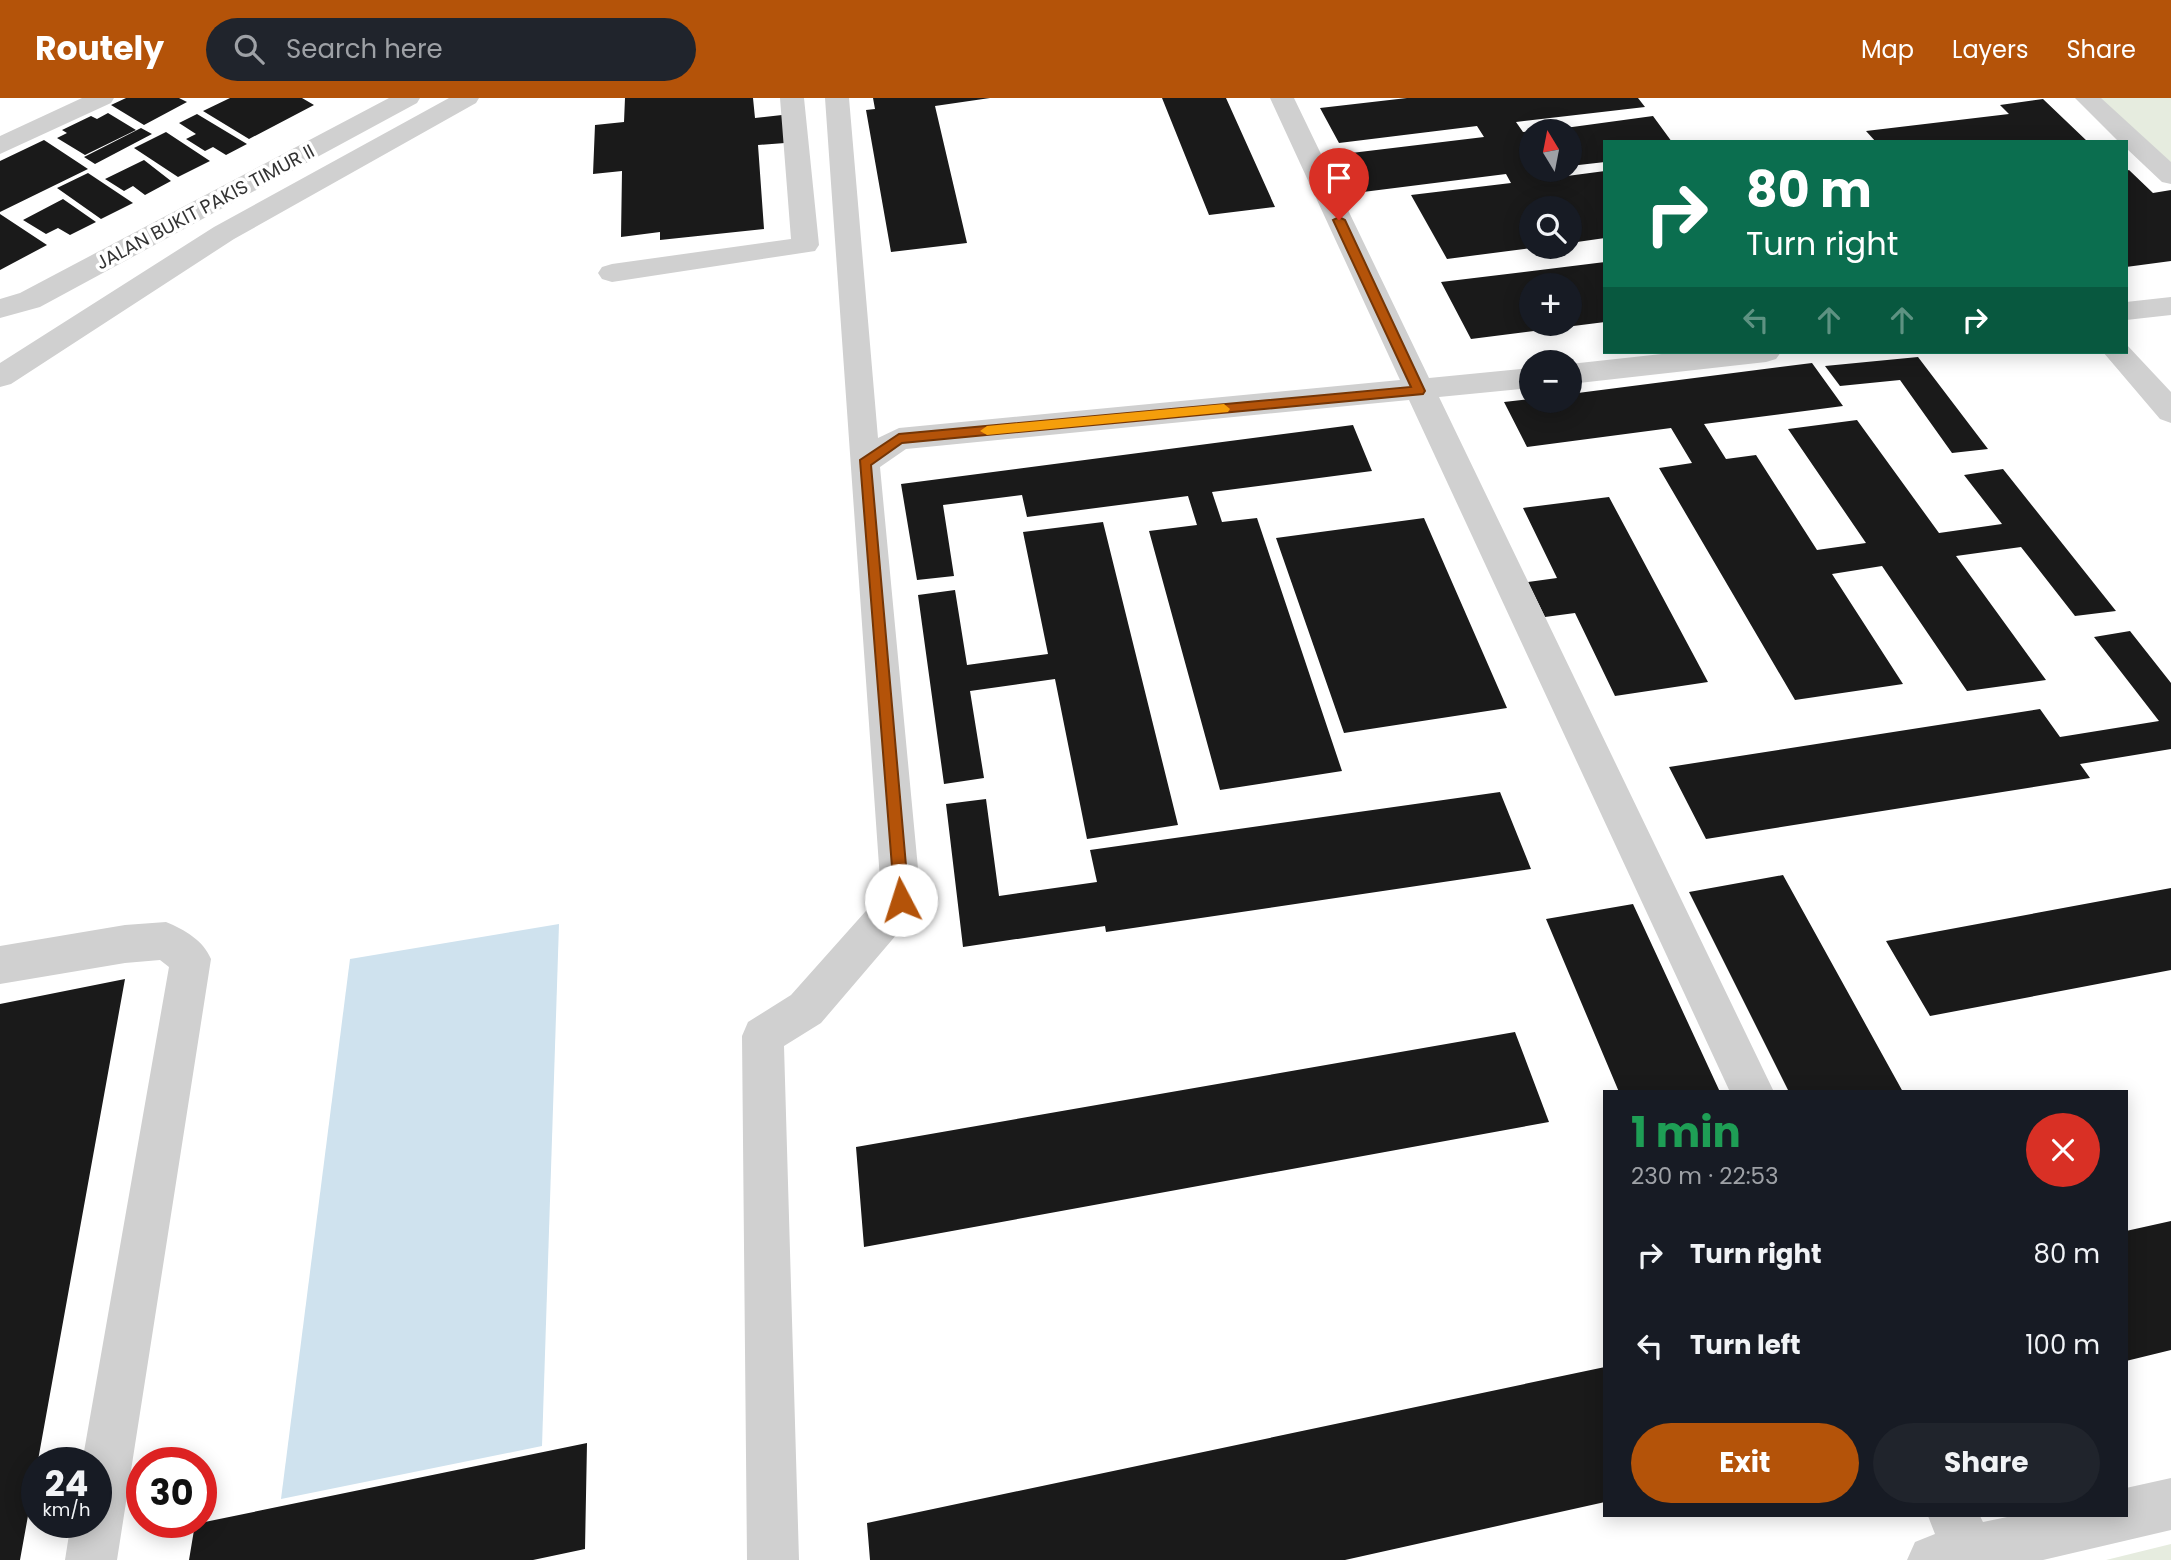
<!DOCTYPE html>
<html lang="en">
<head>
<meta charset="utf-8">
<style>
	:root { --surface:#171b24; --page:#20242c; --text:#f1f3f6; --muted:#9ea1a6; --accent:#b45309 }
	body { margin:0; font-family:Poppins,sans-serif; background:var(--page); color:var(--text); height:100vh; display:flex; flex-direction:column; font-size:26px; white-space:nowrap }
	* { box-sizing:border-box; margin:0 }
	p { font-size:23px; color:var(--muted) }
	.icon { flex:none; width:38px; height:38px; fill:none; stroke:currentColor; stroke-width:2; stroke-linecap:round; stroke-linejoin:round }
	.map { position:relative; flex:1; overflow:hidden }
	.panel { position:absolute; left:1603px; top:992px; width:525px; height:427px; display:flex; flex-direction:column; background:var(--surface); border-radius:0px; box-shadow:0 4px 18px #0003 }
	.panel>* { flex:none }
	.top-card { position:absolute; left:1603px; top:42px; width:525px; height:214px; border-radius:0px; box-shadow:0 4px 18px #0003; background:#0b6e4f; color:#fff; overflow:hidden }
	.needle { width:46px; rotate:350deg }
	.controls { position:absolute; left:1519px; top:21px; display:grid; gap:14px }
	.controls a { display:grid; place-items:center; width:63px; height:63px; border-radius:50%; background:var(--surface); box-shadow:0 4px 18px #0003; font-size:35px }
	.speed { position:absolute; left:21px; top:1349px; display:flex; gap:14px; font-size:35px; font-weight:700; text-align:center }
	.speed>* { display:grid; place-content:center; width:91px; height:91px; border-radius:50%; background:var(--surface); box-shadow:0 4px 18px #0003; line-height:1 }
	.speed small { font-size:18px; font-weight:400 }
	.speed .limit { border:10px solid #d22; background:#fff; color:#111 }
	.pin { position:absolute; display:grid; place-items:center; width:60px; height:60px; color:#fff; margin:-72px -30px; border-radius:50% 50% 50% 0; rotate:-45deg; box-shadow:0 0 7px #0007 }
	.pin .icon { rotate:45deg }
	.me { position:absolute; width:77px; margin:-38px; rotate:355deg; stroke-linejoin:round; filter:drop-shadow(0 0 5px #0008) }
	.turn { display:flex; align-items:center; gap:24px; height:147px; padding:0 28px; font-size:32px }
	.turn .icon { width:91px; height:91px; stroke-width:2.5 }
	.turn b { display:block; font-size:49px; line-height:60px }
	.lanes { display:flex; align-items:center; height:66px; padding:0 28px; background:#0003; justify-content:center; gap:35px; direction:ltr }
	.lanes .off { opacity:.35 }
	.round { display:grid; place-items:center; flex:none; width:74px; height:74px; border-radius:37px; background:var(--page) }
	.overview { display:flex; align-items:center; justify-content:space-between; height:119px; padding:0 28px }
	h1 { font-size:42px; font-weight:700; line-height:52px; color:#1e9e55 }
	.button { display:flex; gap:14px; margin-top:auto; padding:14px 28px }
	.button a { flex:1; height:80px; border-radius:42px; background:var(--accent); color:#fff; font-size:28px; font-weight:700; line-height:80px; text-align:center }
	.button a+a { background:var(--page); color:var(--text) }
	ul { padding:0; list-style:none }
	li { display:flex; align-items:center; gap:21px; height:91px; padding:0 28px }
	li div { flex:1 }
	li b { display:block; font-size:26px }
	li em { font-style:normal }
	header { display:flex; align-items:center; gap:42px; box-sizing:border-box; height:98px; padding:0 35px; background:var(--accent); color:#fff }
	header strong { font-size:33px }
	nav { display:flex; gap:38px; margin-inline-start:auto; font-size:24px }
	.search { width:490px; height:63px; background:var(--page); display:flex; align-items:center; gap:18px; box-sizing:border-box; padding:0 24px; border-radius:38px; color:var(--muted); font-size:26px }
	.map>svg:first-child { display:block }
	.green { fill:#e6ecdf }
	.water { fill:#cfe2ee }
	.building { fill:#1a1a1a; fill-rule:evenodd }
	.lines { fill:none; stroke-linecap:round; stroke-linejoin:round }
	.minor { fill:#d0d0d0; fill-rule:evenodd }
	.route { fill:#b45309; stroke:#753606; stroke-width:2 }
	.slow { fill:#f59e0b }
	.labels { text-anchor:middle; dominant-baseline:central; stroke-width:7; stroke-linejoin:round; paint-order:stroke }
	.far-street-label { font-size:19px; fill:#333; stroke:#fff }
</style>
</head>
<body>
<header>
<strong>Routely</strong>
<div class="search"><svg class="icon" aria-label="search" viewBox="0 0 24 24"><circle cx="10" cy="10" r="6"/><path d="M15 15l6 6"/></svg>Search here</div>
<nav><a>Map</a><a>Layers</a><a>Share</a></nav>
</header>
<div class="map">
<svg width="2171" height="1462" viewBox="0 0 2171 1462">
	<rect width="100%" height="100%" fill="#fff"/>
	<path class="green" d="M 2087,0 L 2171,0 L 2171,78 Z
		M 2171,1446 L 2171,1462 L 2106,1462 Z"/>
	<path class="water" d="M 559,826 L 542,1348 L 281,1401 L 350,861 Z"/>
	<path class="building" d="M 126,0 L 179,0 L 187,4 L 144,27 L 111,7 Z
		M 230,0 L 302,0 L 314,7 L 249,41 L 203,13 Z
		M 625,0 L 753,0 L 755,20 L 782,17 L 785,45 L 758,47 L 764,131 L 660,142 L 660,134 L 621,139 L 622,73 L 593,76 L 595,27 L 624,24 Z
		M 873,0 L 990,0 L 935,8 L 967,145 L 891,154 L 866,12 L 875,11 Z
		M 1162,0 L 1226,0 L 1275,109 L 1209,117 Z
		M 1407,0 L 1638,0 L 1645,9 L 1516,24 L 1523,34 L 1531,33 L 1531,72 L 1546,72 L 1552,80 L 1605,73 L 1605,140 L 1570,145 L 1570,110 L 1531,110 L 1531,150 L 1447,161 L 1411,97 L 1511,85 L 1506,76 L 1363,94 L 1343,56 L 1484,39 L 1477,28 L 1339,45 L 1320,10 Z
		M 2043,1 L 2088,44 L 1876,44 L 1866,33 L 2009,16 L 2000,7 Z
		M 108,15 L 136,32 L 85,57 L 57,40 L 67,35 L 62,32 L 91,18 L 97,21 Z
		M 197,16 L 247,46 L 226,57 L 213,49 L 205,53 L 186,41 L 196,36 L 179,25 Z
		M 1653,18 L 1672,44 L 1605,44 L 1605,64 L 1570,68 L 1570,33 L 1543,33 Z
		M 141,30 L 152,36 L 95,66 L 84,59 Z
		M 166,34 L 210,63 L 178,79 L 134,50 Z
		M 44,42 L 88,71 L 0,114 L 0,63 Z
		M 144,62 L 171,83 L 145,97 L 133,88 L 124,93 L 105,81 Z
		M 2129,72 L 2153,95 L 2171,92 L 2171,163 L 2126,169 L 2126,73 Z
		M 88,75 L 133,105 L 101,121 L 57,90 Z
		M 63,101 L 96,124 L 70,137 L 58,130 L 46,136 L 23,122 Z
		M 0,116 L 47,147 L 0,172 Z
		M 1605,164 L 1605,224 L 1471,241 L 1441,184 ZM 1531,187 L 1570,187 L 1570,226 L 1531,226 Z
		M 1918,259 L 1988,351 L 1952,355 L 1900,282 L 1840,288 L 1825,268 Z
		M 1812,265 L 1843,308 L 1704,326 L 1726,361 L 1756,357 L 1817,452 L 1866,445 L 1788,331 L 1857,322 L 1939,435 L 2002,426 L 1964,377 L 2003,371 L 2116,513 L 2075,518 L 2021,449 L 1956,458 L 2046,582 L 1967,593 L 1882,468 L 1832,476 L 1903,586 L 1795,602 L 1659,370 L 1692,365 L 1671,330 L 1527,349 L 1504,304 L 1531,301 L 1570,303 L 1570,296 Z
		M 1353,327 L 1372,373 L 1212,394 L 1222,424 L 1257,420 L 1342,673 L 1220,692 L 1149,433 L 1197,427 L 1188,398 L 1027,419 L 1022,397 L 943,407 L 954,478 L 917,482 L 901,386 Z
		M 1609,399 L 1708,584 L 1615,598 L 1575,515 L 1545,519 L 1528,484 L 1557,480 L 1523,410 Z
		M 1424,420 L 1507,610 L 1344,635 L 1276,440 Z
		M 1103,424 L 1178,727 L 1087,741 L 1055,581 L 970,593 L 984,680 L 944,686 L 918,497 L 955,492 L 967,567 L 1048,556 L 1023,434 Z
		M 2130,533 L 2171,585 L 2171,651 L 2080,666 L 2090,680 L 1706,741 L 1669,669 L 2040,611 L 2060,639 L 2159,623 L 2094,539 Z
		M 1500,694 L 1531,771 L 1106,834 L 1105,828 L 963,849 L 946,706 L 986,701 L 999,798 L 1097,784 L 1090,752 Z
		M 1783,777 L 1903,994 L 1789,994 L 1689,794 Z
		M 2171,790 L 2171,872 L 1930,918 L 1886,843 Z
		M 1633,806 L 1720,994 L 1619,994 L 1546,821 Z
		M 125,881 L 20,1462 L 0,1462 L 0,906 Z
		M 1515,934 L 1549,1024 L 864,1149 L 856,1049 Z
		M 2171,1123 L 2171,1252 L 2126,1263 L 2126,1133 Z
		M 1605,1269 L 1605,1404 L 1345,1462 L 870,1462 L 867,1425 Z
		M 587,1345 L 585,1451 L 533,1462 L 189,1462 L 195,1426 Z"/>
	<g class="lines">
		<path class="minor" d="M 82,0 L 114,0 L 111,5 L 0,56 L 0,38 Z
			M 389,0 L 420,0 L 417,5 L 40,209 L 0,220 L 0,201 L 20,195 Z
			M 449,0 L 479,0 L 476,5 L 234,141 L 11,286 L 0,289 L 0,265 L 214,129 Z
			M 780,0 L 804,0 L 819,147 L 815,153 L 612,184 L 602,181 L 598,175 L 602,169 L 612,166 L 791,141 Z
			M 825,0 L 849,0 L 878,340 L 899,330 L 1400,282 L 1270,0 L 1294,0 L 1429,280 L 1531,270 L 1531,290 L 1439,299 L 1774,994 L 1730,994 L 1409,302 L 906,351 L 880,369 L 921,802 L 915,815 L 821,925 L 784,948 L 799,1462 L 747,1462 L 742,938 L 748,924 L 791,897 L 881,796 Z
			M 2075,0 L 2101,0 L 2171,64 L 2171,86 L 2162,84 L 2126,50 L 2126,44 L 2119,44 Z
			M 2171,199 L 2171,217 L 2126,222 L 2126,204 Z
			M 2126,246 L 2171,294 L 2171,325 L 2160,321 L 2103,254 L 2126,254 Z
			M 1680,254 L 1781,254 L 1776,261 L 1766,264 L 1570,286 L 1570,266 Z
			M 166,824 C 185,832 203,842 211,861 L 117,1462 L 65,1462 L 71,1424 L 96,1424 L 96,1365 L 82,1365 L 169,869 L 160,862 L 125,865 L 0,886 L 0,848 L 125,827 Z
			M 2171,1380 L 2171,1432 L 2043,1462 L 1907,1462 L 1915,1444 L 1935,1436 L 1928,1418 L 1980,1418 L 1983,1424 L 2012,1418 L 2126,1418 L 2126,1390 Z"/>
	</g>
	<path class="route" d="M 1339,119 L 1345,122 L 1425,293 L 1423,296 L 902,345 L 871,367 L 909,802 L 901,809 L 895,807 L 860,362 L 899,336 L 1411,289 L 1333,122 Z"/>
	<path class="slow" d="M 1224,306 L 1230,311 L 1228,314 L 987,337 L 980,333 L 987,328 Z"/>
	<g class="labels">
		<g class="far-street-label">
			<text transform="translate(205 109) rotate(-28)">JALAN BUKIT PAKIS TIMUR II</text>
		</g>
	</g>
</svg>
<div class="controls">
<a><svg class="needle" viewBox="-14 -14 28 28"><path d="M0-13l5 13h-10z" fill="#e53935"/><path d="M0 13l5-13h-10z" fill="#9ea1a6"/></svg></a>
<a><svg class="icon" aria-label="search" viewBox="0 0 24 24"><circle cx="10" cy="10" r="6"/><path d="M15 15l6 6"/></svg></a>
<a>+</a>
<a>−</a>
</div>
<div class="speed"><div>24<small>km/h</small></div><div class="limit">30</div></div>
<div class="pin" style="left:1339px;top:122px;background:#d93025"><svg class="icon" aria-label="arrive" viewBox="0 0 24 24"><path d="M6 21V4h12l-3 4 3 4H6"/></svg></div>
<svg class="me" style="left:901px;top:802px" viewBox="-20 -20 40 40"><circle r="19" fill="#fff"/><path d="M0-13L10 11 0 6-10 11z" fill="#b45309"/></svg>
<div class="top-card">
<div class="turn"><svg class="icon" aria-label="right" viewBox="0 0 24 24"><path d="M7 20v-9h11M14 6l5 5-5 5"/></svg><div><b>80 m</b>Turn right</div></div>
<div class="lanes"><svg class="icon off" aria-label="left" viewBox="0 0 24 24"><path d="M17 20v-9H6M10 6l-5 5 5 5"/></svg><svg class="icon off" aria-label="ahead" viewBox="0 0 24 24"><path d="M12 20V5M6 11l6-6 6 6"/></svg><svg class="icon off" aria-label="ahead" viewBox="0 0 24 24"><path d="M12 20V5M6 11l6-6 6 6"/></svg><svg class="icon" aria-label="right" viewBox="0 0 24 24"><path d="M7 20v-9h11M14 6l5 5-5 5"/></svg></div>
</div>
<section class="panel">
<div class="overview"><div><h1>1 min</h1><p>230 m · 22:53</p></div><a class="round" style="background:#d93025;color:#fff"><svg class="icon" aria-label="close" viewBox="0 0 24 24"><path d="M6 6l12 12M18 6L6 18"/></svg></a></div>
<ul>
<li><svg class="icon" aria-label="right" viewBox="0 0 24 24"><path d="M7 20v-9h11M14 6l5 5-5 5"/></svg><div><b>Turn right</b></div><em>80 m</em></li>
<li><svg class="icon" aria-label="left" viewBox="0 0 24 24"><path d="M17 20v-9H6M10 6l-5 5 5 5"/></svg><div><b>Turn left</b></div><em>100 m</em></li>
</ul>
<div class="button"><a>Exit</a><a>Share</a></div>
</section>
</div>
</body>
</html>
